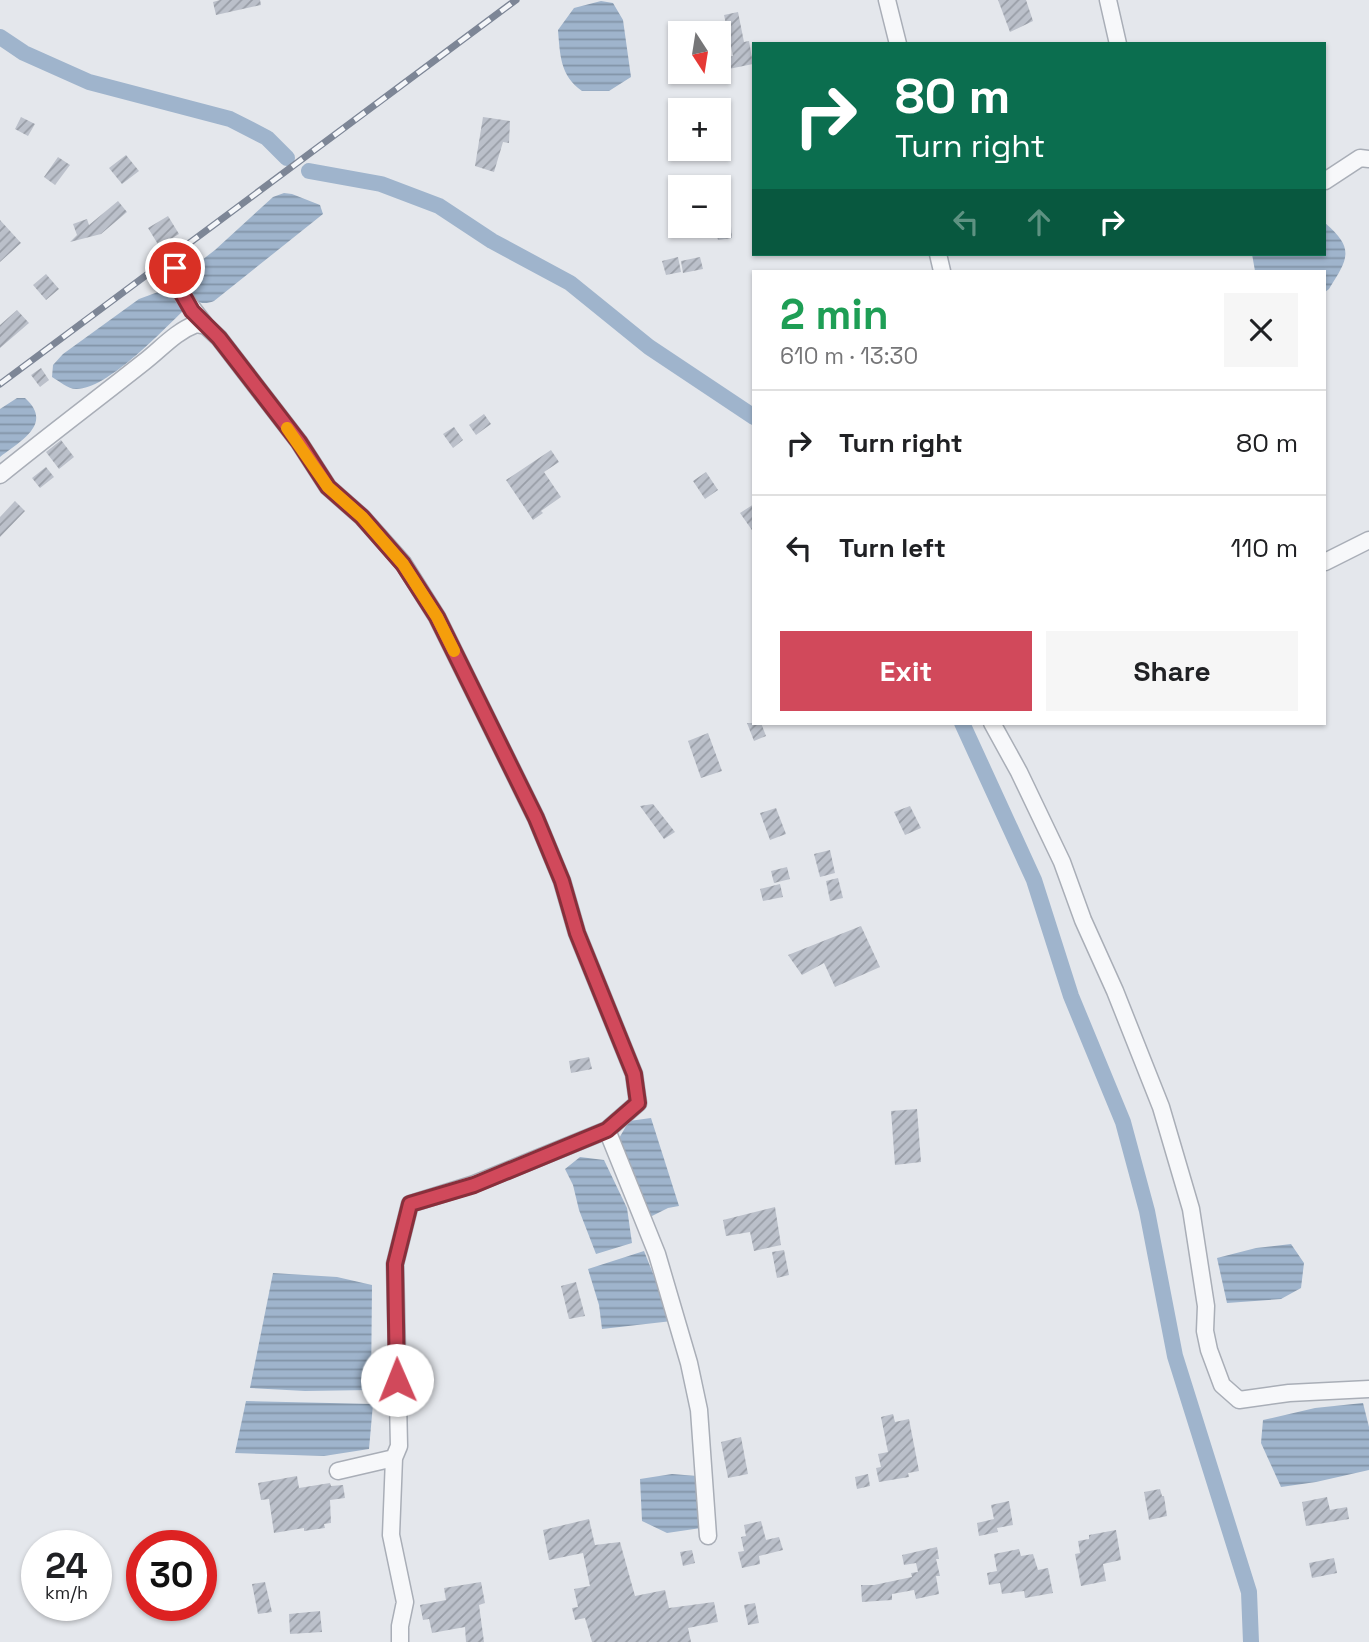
<!DOCTYPE html>
<html lang="en">
<head>
<meta charset="utf-8">
<style>
	:root { --surface:#fff; --page:#f6f6f6; --text:#202124; --muted:#757577; --line:#e0e0e0; --accent:#d1495b }
	body { margin:0; font-family:"Space Grotesk",sans-serif; background:var(--page); color:var(--text); height:100vh; display:flex; flex-direction:column; font-size:26px; white-space:nowrap }
	* { box-sizing:border-box; margin:0 }
	p { font-size:23px; color:var(--muted) }
	.icon { flex:none; width:38px; height:38px; fill:none; stroke:currentColor; stroke-width:2; stroke-linecap:round; stroke-linejoin:round }
	.map { position:relative; flex:1; overflow:hidden }
	.drawer { position:absolute; left:752px; top:270px; width:574px; height:455px; display:flex; flex-direction:column; background:var(--surface); border-radius:0px; box-shadow:0 2px 5px #0004 }
	.drawer>* { flex:none }
	.banner { position:absolute; left:752px; top:42px; width:574px; height:214px; border-radius:0px; box-shadow:0 2px 5px #0004; background:#0b6e4f; color:#fff; overflow:hidden }
	.needle { width:46px; rotate:168deg }
	.tools { position:absolute; left:668px; top:21px; display:grid; gap:14px }
	.tools a { display:grid; place-items:center; width:63px; height:63px; border-radius:0px; background:var(--surface); box-shadow:0 2px 5px #0004; font-size:35px }
	.speed { position:absolute; left:21px; top:1530px; display:flex; gap:14px; font-size:35px; font-weight:700; text-align:center }
	.speed>* { display:grid; place-content:center; width:91px; height:91px; border-radius:50%; background:var(--surface); box-shadow:0 2px 5px #0004; line-height:1 }
	.speed small { font-size:18px; font-weight:400 }
	.speed .limit { border:10px solid #d22; background:#fff; color:#111 }
	.pin { position:absolute; display:grid; place-items:center; width:60px; height:60px; color:#fff; margin:-30px; border:4px solid #fff; border-radius:50%; box-shadow:0 2px 7px #0007 }
	.me { position:absolute; width:77px; margin:-38px; rotate:359deg; stroke-linejoin:round; filter:drop-shadow(0 0 5px #0008) }
	.turn { display:flex; align-items:center; gap:24px; height:147px; padding:0 28px; font-size:32px }
	.turn .icon { width:91px; height:91px; stroke-width:2.5 }
	.turn b { display:block; font-size:49px; line-height:60px }
	.lanes { display:flex; align-items:center; height:66px; padding:0 28px; background:#0003; justify-content:center; gap:35px; direction:ltr }
	.lanes .off { opacity:.35 }
	.round { display:grid; place-items:center; flex:none; width:74px; height:74px; border-radius:0px; background:var(--page) }
	.headline { display:flex; align-items:center; justify-content:space-between; height:119px; padding:0 28px }
	h1 { font-size:42px; font-weight:700; line-height:52px; color:#1e9e55 }
	.action { display:flex; gap:14px; margin-top:auto; padding:14px 28px }
	.action a { flex:1; height:80px; border-radius:0px; background:var(--accent); color:#fff; font-size:28px; font-weight:700; line-height:80px; text-align:center }
	.action a+a { background:var(--page); color:var(--text) }
	ul { padding:0; list-style:none }
	li { display:flex; align-items:center; gap:21px; height:105px; padding:0 28px; border-top:2px solid var(--line) }
	li div { flex:1 }
	li b { display:block; font-size:26px }
	li em { font-style:normal }
	.map>svg:first-child { display:block }
	.water { fill:url(#water-rules) }
	.lines { fill:none; stroke-linecap:round; stroke-linejoin:round }
	.canal { stroke:#9fb4cc; stroke-width:16 }
	.building { fill:url(#building-hatch) }
	.minor-casing { stroke:#a9aeb7; stroke-width:19 }
	.minor { stroke:#f7f8fa; stroke-width:16 }
	.rail-casing { stroke:#7d8696; stroke-width:7 }
	.rail { stroke:#f4f6f9; stroke-width:4.5; stroke-dasharray:13; stroke-linecap:butt }
	.route-casing { stroke:#882f3b; stroke-width:18 }
	.route { stroke:#d1495b; stroke-width:12 }
	.slow { stroke:#f59e0b; stroke-width:12 }
</style>
</head>
<body>
<div class="map">
<svg width="1369" height="1642" viewBox="0 0 1369 1642">
	<defs>
		<pattern id="water-rules" width="6" height="5" patternUnits="userSpaceOnUse" patternTransform="scale(1.75)"><rect width="6" height="5" fill="#9fb4cc"/><path d="M0 2.5h6" fill="none" stroke="#8293a7"/></pattern>
		<pattern id="building-hatch" width="6" height="6" patternUnits="userSpaceOnUse" patternTransform="scale(1.75)"><rect width="6" height="6" fill="#bbc0ca"/><path d="M-1 1l2-2M0 6l6-6M5 7l2-2" fill="none" stroke="#989da6"/></pattern>
	</defs>
	<rect width="100%" height="100%" fill="#e4e7ec"/>
	<path class="water" d="M 601,1 L 613,3 L 623,20 L 631,77 L 609,91 L 582,91 C 560,76 560,54 558,30 L 574,8 Z
		M 284,193 L 292,194 L 320,205 L 323,214 L 214,301 C 194,309 189,292 180,277 L 215,250 L 273,197 Z
		M 1325,223 C 1356,249 1347,260 1329,289 L 1325,292 L 1325,271 L 1255,271 L 1252,254 L 1325,254 Z
		M 158,292 L 174,293 L 182,306 L 182,312 C 160,333 106,390 76,389 C 68,389 59,381 52,377 L 53,365 L 63,354 L 139,299 Z
		M 17,398 L 25,398 C 54,424 20,441 0,457 L 0,409 Z
		M 651,1118 L 679,1206 L 668,1208 L 648,1218 L 618,1140 L 629,1121 Z
		M 580,1157 L 604,1160 L 627,1208 L 632,1243 L 596,1254 L 579,1210 L 573,1185 L 565,1169 Z
		M 1291,1244 L 1304,1263 L 1301,1288 L 1281,1299 L 1227,1303 L 1217,1258 L 1256,1248 Z
		M 644,1251 L 672,1321 L 602,1329 L 599,1305 L 588,1269 Z
		M 273,1273 L 337,1277 L 372,1285 L 371,1390 L 305,1391 L 250,1388 Z
		M 246,1401 L 373,1404 L 369,1449 L 324,1456 L 235,1453 Z
		M 1363,1403 L 1369,1427 L 1369,1470 L 1316,1482 L 1281,1487 L 1261,1443 L 1263,1420 L 1315,1408 Z
		M 672,1474 L 697,1476 L 701,1528 L 667,1533 L 642,1521 L 640,1479 Z"/>
	<g class="lines">
		<path class="canal" d="M 0,37 L 24,53 L 89,82 L 230,119 L 267,138 L 287,158
			M 309,171 L 381,184 L 439,206 L 492,241 L 570,283 L 649,347 L 754,417
			M 962,723 L 1034,880 L 1071,996 L 1123,1122 L 1147,1211 L 1175,1356 L 1249,1592 L 1251,1642"/>
	</g>
	<path class="building" d="M 220,0 L 260,0 L 261,5 L 216,15 L 213,2 Z
		M 998,0 L 1026,0 L 1033,21 L 1010,32 Z
		M 738,12 L 744,42 L 749,41 L 753,64 L 719,71 L 719,59 L 733,56 L 724,15 Z
		M 21,117 L 35,124 L 28,136 L 15,129 Z
		M 483,117 L 510,121 L 509,143 L 503,142 L 494,172 L 475,166 Z
		M 126,155 L 139,171 L 122,184 L 109,168 Z
		M 58,157 L 70,165 L 55,185 L 44,177 Z
		M 118,201 L 127,212 L 101,234 L 70,242 L 77,235 L 73,224 L 87,219 L 89,225 Z
		M 168,216 L 179,234 L 159,246 L 148,228 Z
		M 0,220 L 21,243 L 0,262 Z
		M 715,226 L 731,226 L 732,238 L 718,240 Z
		M 678,257 L 681,272 L 666,275 L 662,261 Z
		M 700,257 L 703,269 L 683,273 L 681,261 Z
		M 46,274 L 59,289 L 46,300 L 33,285 Z
		M 17,310 L 29,323 L 0,348 L 0,325 Z
		M 41,368 L 49,380 L 40,387 L 31,375 Z
		M 484,414 L 491,424 L 476,435 L 469,425 Z
		M 454,427 L 463,440 L 453,448 L 443,434 Z
		M 61,440 L 74,457 L 59,469 L 46,452 Z
		M 551,450 L 559,462 L 544,472 L 561,497 L 541,511 L 543,513 L 533,520 L 506,480 Z
		M 46,467 L 54,477 L 40,488 L 32,478 Z
		M 706,472 L 718,490 L 705,499 L 693,481 Z
		M 15,501 L 25,511 L 0,537 L 0,517 Z
		M 754,504 L 754,533 L 740,513 Z
		M 747,723 L 761,723 L 766,736 L 754,741 Z
		M 708,733 L 722,771 L 701,778 L 688,741 Z
		M 653,804 L 675,832 L 664,839 L 640,806 Z
		M 910,806 L 921,828 L 905,835 L 894,812 Z
		M 776,808 L 786,834 L 770,840 L 760,813 Z
		M 830,850 L 835,873 L 820,877 L 814,854 Z
		M 787,867 L 790,879 L 774,883 L 771,871 Z
		M 838,878 L 843,898 L 830,901 L 826,881 Z
		M 780,884 L 783,897 L 763,901 L 760,889 Z
		M 861,926 L 880,967 L 835,987 L 824,963 L 802,975 L 788,955 Z
		M 589,1057 L 592,1069 L 571,1073 L 569,1061 Z
		M 917,1109 L 921,1162 L 895,1165 L 891,1111 Z
		M 775,1207 L 781,1245 L 754,1251 L 750,1232 L 726,1236 L 723,1220 Z
		M 784,1250 L 789,1275 L 777,1278 L 772,1252 Z
		M 576,1282 L 585,1316 L 569,1319 L 561,1286 Z
		M 893,1414 L 895,1422 L 909,1419 L 919,1471 L 908,1473 L 909,1477 L 879,1482 L 876,1468 L 881,1467 L 878,1454 L 888,1452 L 881,1417 Z
		M 741,1437 L 748,1474 L 728,1478 L 721,1442 Z
		M 868,1474 L 870,1486 L 857,1489 L 855,1477 Z
		M 297,1476 L 299,1488 L 330,1483 L 331,1486 L 343,1485 L 345,1498 L 330,1500 L 331,1523 L 324,1524 L 325,1528 L 304,1531 L 304,1528 L 274,1533 L 269,1499 L 261,1500 L 258,1483 Z
		M 1160,1489 L 1162,1496 L 1164,1496 L 1167,1516 L 1149,1520 L 1144,1492 Z
		M 1327,1497 L 1330,1510 L 1347,1507 L 1349,1519 L 1306,1526 L 1302,1502 Z
		M 1009,1501 L 1013,1525 L 997,1528 L 998,1532 L 979,1536 L 977,1523 L 994,1519 L 991,1505 Z
		M 589,1519 L 595,1545 L 620,1542 L 635,1596 L 665,1590 L 669,1608 L 714,1602 L 718,1622 L 688,1628 L 691,1642 L 592,1642 L 585,1618 L 575,1620 L 572,1608 L 578,1607 L 574,1589 L 590,1586 L 583,1553 L 549,1560 L 543,1530 Z
		M 761,1521 L 766,1540 L 779,1537 L 783,1550 L 759,1556 L 760,1564 L 742,1568 L 738,1552 L 744,1551 L 741,1537 L 746,1536 L 744,1525 Z
		M 1116,1530 L 1121,1560 L 1103,1564 L 1106,1581 L 1081,1586 L 1075,1554 L 1080,1553 L 1078,1541 L 1089,1539 L 1089,1535 Z
		M 937,1547 L 939,1559 L 936,1559 L 940,1576 L 936,1576 L 939,1594 L 916,1599 L 914,1590 L 892,1594 L 892,1600 L 862,1602 L 861,1585 L 874,1585 L 912,1577 L 911,1573 L 918,1572 L 916,1563 L 904,1565 L 902,1555 Z
		M 1019,1549 L 1021,1556 L 1033,1554 L 1038,1570 L 1048,1568 L 1053,1593 L 1025,1598 L 1024,1591 L 1002,1594 L 1000,1583 L 989,1585 L 987,1573 L 997,1571 L 994,1554 Z
		M 692,1550 L 695,1563 L 683,1566 L 680,1552 Z
		M 1334,1558 L 1337,1573 L 1312,1578 L 1309,1563 Z
		M 265,1582 L 272,1612 L 258,1614 L 252,1584 Z
		M 481,1582 L 485,1603 L 479,1605 L 484,1642 L 466,1642 L 465,1627 L 432,1633 L 429,1619 L 423,1620 L 420,1605 L 446,1600 L 444,1588 Z
		M 755,1603 L 759,1623 L 748,1625 L 744,1605 Z
		M 320,1611 L 322,1632 L 290,1634 L 289,1614 Z"/>
	<g class="lines">
		<g class="minor-casing">
			<path id="minor" d="M 887,0 L 898,44
				M 1108,0 L 1118,44
				M 1325,181 L 1360,158 L 1369,159
				M 938,254 L 942,271
				M 175,260 L 174,278 L 180,292 L 206,326
				M 0,475 C 48,436 96,400 144,362 C 161,349 175,332 196,324 L 206,326 L 219,338 L 299,442 L 328,487 L 362,517 L 403,563 L 437,617 L 536,818 L 562,881 L 577,933 L 634,1074 L 638,1103 L 607,1130 L 657,1254 L 689,1363 L 699,1410 L 708,1536
				M 1325,562 L 1369,540
				M 992,723 L 1019,772 L 1062,862 L 1083,920 L 1115,991 L 1161,1107 L 1191,1209 L 1206,1306 L 1205,1331 L 1209,1350 L 1222,1385 L 1239,1400 L 1289,1393 L 1369,1389
				M 394,1458 L 391,1535 L 405,1602 L 400,1626 L 400,1642
				M 338,1471 L 394,1458 L 399,1446 L 395,1264 L 410,1204 L 474,1184 L 607,1130"/>
		</g>
		<use href="#minor" class="minor"/>
		<g class="rail-casing">
			<path id="rail" d="M 0,384 L 516,0"/>
		</g>
		<use href="#rail" class="rail"/>
	</g>
	<g class="lines">
		<g class="route-casing">
			<path id="route" d="M 175,268 L 176,283 L 192,311 L 219,338 L 299,442 L 328,487 L 362,517 L 403,564 L 437,617 L 536,818 L 562,881 L 577,933 L 634,1074 L 638,1103 L 607,1130 L 474,1185 L 410,1204 L 395,1264 L 397,1380"/>
		</g>
		<use href="#route" class="route"/>
		<path class="slow" d="M 287,428 L 328,487 L 362,517 L 403,564 L 437,617 L 454,651"/>
	</g>
</svg>
<div class="tools">
<a><svg class="needle" viewBox="-14 -14 28 28"><path d="M0-13l5 13h-10z" fill="#e53935"/><path d="M0 13l5-13h-10z" fill="#757577"/></svg></a>
<a>+</a>
<a>−</a>
</div>
<div class="speed"><div>24<small>km/h</small></div><div class="limit">30</div></div>
<div class="pin" style="left:175px;top:268px;background:#d93025"><svg class="icon" aria-label="arrive" viewBox="0 0 24 24"><path d="M6 21V4h12l-3 4 3 4H6"/></svg></div>
<svg class="me" style="left:397px;top:1380px" viewBox="-20 -20 40 40"><circle r="19" fill="#fff"/><path d="M0-13L10 11 0 6-10 11z" fill="#d1495b"/></svg>
<div class="banner">
<div class="turn"><svg class="icon" aria-label="right" viewBox="0 0 24 24"><path d="M7 20v-9h11M14 6l5 5-5 5"/></svg><div><b>80 m</b>Turn right</div></div>
<div class="lanes"><svg class="icon off" aria-label="left" viewBox="0 0 24 24"><path d="M17 20v-9H6M10 6l-5 5 5 5"/></svg><svg class="icon off" aria-label="ahead" viewBox="0 0 24 24"><path d="M12 20V5M6 11l6-6 6 6"/></svg><svg class="icon" aria-label="right" viewBox="0 0 24 24"><path d="M7 20v-9h11M14 6l5 5-5 5"/></svg></div>
</div>
<section class="drawer">
<div class="headline"><div><h1>2 min</h1><p>610 m · 13:30</p></div><a class="round"><svg class="icon" aria-label="close" viewBox="0 0 24 24"><path d="M6 6l12 12M18 6L6 18"/></svg></a></div>
<ul>
<li><svg class="icon" aria-label="right" viewBox="0 0 24 24"><path d="M7 20v-9h11M14 6l5 5-5 5"/></svg><div><b>Turn right</b></div><em>80 m</em></li>
<li><svg class="icon" aria-label="left" viewBox="0 0 24 24"><path d="M17 20v-9H6M10 6l-5 5 5 5"/></svg><div><b>Turn left</b></div><em>110 m</em></li>
</ul>
<div class="action"><a>Exit</a><a>Share</a></div>
</section>
</div>
</body>
</html>
